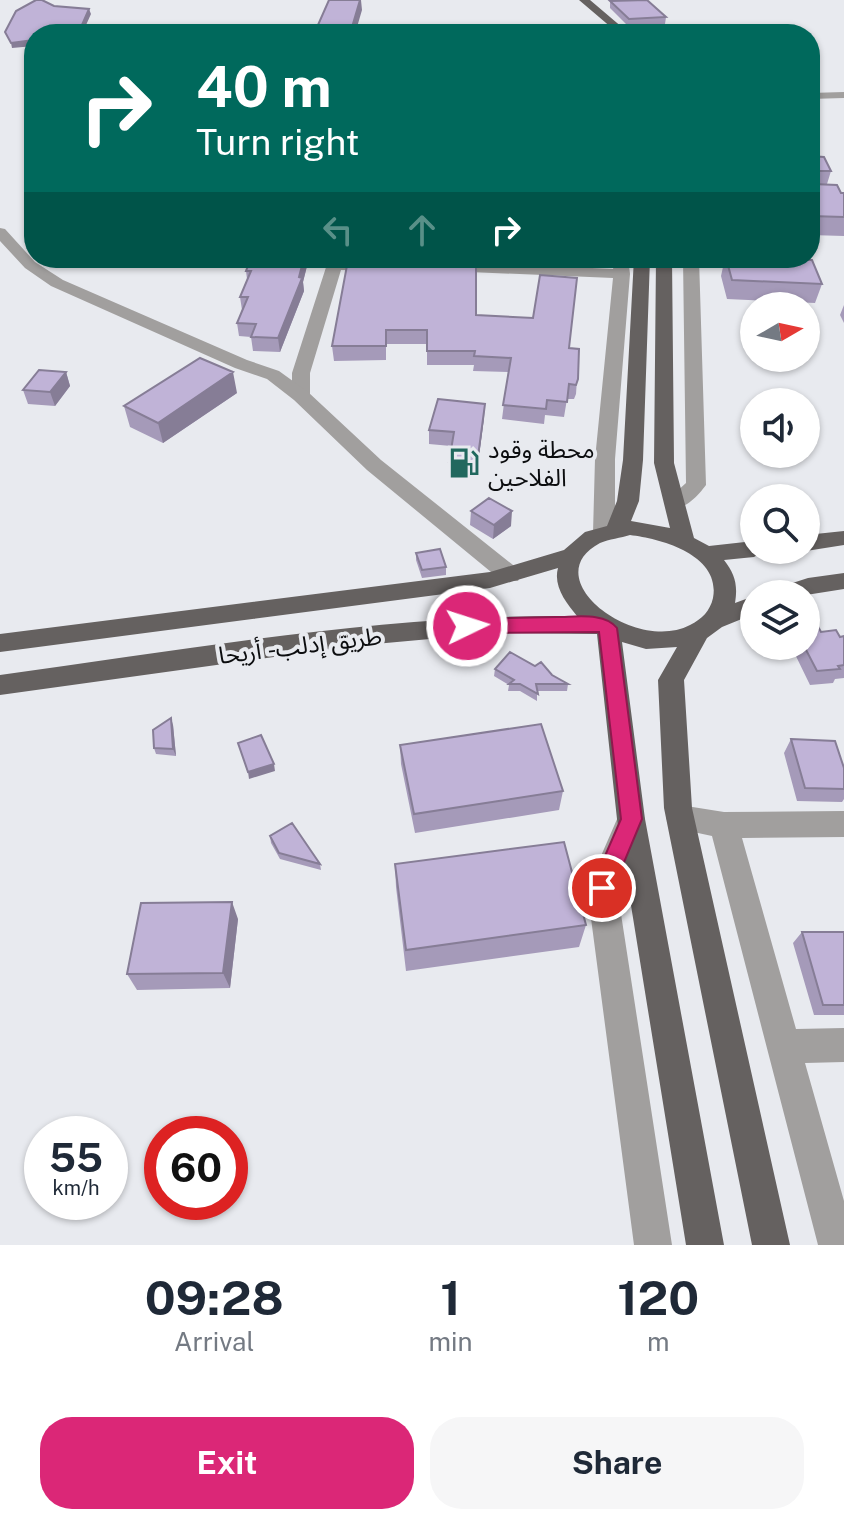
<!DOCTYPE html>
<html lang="en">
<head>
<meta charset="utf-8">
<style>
	:root { --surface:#fff; --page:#f6f6f7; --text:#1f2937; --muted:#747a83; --accent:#db2777 }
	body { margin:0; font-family:"Public Sans","Noto Sans Arabic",sans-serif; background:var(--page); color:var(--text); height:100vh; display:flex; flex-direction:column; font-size:30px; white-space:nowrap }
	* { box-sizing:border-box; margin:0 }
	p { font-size:26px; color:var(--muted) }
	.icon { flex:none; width:44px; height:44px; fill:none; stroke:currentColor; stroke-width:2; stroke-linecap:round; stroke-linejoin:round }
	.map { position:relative; height:1245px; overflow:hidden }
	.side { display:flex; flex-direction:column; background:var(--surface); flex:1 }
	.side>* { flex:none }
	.banner { position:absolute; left:24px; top:24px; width:796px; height:244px; border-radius:32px; box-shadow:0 2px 6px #0004; background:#00695c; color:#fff; overflow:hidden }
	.needle { width:52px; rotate:81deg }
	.controls { position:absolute; left:740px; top:292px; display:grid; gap:16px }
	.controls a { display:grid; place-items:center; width:80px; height:80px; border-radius:50%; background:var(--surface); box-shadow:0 2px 6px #0004; font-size:40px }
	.speed { position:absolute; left:24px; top:1116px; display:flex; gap:16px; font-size:40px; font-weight:700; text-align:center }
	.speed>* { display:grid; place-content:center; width:104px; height:104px; border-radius:50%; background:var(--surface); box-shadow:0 2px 6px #0004; line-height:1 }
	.speed small { font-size:20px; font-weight:400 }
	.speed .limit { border:12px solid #d22; background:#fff; color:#111 }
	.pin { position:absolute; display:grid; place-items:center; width:68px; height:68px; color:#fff; margin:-34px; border:4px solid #fff; border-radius:50%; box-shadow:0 2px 8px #0007 }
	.me { position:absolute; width:88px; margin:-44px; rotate:86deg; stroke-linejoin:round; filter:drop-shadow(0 0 6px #0008) }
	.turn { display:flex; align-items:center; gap:28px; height:168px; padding:0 40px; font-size:36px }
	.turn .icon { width:104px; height:104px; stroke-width:2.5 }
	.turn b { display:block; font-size:56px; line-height:68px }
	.lanes { display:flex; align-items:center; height:76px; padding:0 40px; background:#0003; justify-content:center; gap:40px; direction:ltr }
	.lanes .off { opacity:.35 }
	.eta { display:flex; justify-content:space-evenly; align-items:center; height:136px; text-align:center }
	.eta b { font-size:48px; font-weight:700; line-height:56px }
	.cta { display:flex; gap:16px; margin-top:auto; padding:16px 40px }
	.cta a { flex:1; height:92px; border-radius:32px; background:var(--accent); color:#fff; font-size:32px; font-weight:700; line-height:92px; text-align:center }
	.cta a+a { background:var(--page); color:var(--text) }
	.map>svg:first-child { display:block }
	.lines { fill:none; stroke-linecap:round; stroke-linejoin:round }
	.minor { fill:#a19f9e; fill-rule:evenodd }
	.tertiary { fill:#a19f9e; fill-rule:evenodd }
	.primary { fill:#656160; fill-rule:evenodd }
	.wall { fill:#a59ab9 }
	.shaded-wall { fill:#867d96 }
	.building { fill:#c0b3d7; stroke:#867d96; stroke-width:2 }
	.route { fill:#db2777; stroke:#8e194d; stroke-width:2 }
	.labels { text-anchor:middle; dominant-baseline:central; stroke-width:8; stroke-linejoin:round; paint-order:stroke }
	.poi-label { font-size:24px; fill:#0c0d0f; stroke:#e8eaef; text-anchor:start }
	.street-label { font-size:24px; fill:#0c0d0f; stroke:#e8eaef }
</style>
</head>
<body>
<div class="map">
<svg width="844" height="1245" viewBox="0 0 844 1245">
	<rect width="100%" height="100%" fill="#e8eaef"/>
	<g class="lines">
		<path class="minor" d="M 844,92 L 844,98 L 810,99 L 810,93 Z
			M 329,258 L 377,261 L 385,266 L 377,271 L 341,270 L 310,373 L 310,396 L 301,402 L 292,396 L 292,373 Z
			M 616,258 L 628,258 L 630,274 L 615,459 L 615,533 L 612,538 L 596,538 L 593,533 L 595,459 L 613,278 L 446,271 L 438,266 L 446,261 L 613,269 Z
			M 683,258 L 699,258 L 706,485 C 697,497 683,512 668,508 L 664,503 L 686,483 Z
			M 680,805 L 724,812 L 844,811 L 844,837 L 742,838 L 796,1029 L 844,1028 L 844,1062 L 805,1063 L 844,1201 L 844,1245 L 818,1245 L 712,836 L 670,827 L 666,818 L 670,809 Z
			M 631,806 L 641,810 L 645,819 L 617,888 L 672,1245 L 634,1245 L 587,888 L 621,810 Z"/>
		<path class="tertiary" d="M 0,228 L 5,229 L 35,262 L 63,280 L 247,360 L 279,371 L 308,392 L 381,460 L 518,569 L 521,575 L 518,581 L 502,581 L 367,470 L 294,400 L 267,379 L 235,368 L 51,286 L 25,268 L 0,241 Z"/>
		<path class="primary" d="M 579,0 L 590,0 L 630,34 L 619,34 Z
			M 634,258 L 650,258 L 643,460 L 639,501 L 631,521 L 670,528 L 654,463 L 656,258 L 672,258 L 674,463 L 694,538 L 709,546 L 754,541 L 754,550 L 765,550 L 754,557 L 724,560 C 735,574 738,585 735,603 L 754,596 L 754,614 L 722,627 L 707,638 L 684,680 L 692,808 L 790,1245 L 752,1245 L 664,808 L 658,680 L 677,647 L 646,649 L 622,642 L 645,819 L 724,1245 L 686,1245 L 617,819 L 597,634 L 496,633 L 353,646 L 0,695 L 0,675 C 191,649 384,614 577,616 C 566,603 553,586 558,568 L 490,588 L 0,652 L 0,634 L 490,572 L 564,550 L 585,532 L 607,526 L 617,501 L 623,460 ZM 630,535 C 662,539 721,555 713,598 C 710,611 702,619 690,625 C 635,654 534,578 600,543 C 609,539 621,538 630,535 Z
			M 844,531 L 844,545 L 806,551 L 804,550 L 806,535 Z
			M 844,573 L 844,589 L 806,595 L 773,594 L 777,588 L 808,578 Z"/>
	</g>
	<path class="wall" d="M 610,1 L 666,17 L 665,24 L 628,26 L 610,8 Z
		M 810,156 L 831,171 L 827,184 L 841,193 L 844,193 L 844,236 L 810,235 Z
		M 181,258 L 309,258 L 303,282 L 304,291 L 280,352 L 253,351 L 251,337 L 239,336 L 237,323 L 242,310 L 240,297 L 247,279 L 246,271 L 251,258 L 181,259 Z
		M 725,258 L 764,258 L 822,284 L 815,303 L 727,299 L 721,276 Z
		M 348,260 L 476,315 L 569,348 L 579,349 L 576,394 L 574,399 L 567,399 L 564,417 L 545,415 L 544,424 L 502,419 L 508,372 L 473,371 L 474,365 L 427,365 L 427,344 L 386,344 L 386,360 L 334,361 L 332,346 Z
		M 844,305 L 844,323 L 840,315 Z
		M 66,372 L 70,386 L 55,406 L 28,404 L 23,390 Z
		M 237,393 L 163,443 L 130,427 L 124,406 Z
		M 484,418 L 476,478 L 448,476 L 449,462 L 451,446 L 429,444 L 429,430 Z
		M 471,511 L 511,526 L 493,539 L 470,525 Z
		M 416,553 L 446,567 L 446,575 L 422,578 L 416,560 Z
		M 821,632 L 840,637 L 844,636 L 844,678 L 835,679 L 833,683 L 810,685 L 791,646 L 806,646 Z
		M 495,669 L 552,675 L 568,684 L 567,691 L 537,691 L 537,701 L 520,691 L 508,691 L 509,685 L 494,676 Z
		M 173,725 L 176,756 L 156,754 L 154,748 Z
		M 791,739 L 844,768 L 844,799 L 842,802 L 797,801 L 784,753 Z
		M 400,745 L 563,791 L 559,810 L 415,833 L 401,764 Z
		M 270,836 L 320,864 L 321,870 L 280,859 L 271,843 Z
		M 395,864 L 586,925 L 579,947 L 406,971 L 396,887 Z
		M 238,919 L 230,988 L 137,990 L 127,974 Z
		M 802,932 L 844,932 L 844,1015 L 814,1015 L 793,943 Z"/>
	<path class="shaded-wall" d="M 360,0 L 361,0 L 362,10 L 355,34 L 350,34 Z
		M 89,9 L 91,14 L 82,34 L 78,34 Z
		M 34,40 L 34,46 L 12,48 L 11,43 Z
		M 304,258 L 309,258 L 303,282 L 304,291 L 280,352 L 278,338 L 299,277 Z
		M 66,372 L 70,386 L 55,406 L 50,392 Z
		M 233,372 L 237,393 L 163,443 L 158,423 Z
		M 485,404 L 484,418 L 476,478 L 477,464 Z
		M 512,511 L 511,526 L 493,539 L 494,525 Z
		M 171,718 L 173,725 L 176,756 L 173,749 Z
		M 274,764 L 275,771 L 249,779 L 248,772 Z
		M 232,902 L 238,919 L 230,988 L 223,973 Z"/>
	<path class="building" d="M 36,0 L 42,0 L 54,6 L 89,9 L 78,34 L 34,34 L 34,40 L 11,43 L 5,32 L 16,11 Z
		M 329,0 L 360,0 L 350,34 L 314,34 Z
		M 647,0 L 666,17 L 629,19 L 610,1 Z
		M 810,156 L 824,157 L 831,171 L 813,171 L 813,184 L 837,185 L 841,193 L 844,193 L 844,217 L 810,216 L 810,192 L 813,192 L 810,185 Z
		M 251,258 L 304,258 L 299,277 L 302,278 L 278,338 L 251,337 L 256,324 L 237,323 L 248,297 L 240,297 L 251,271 L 246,271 Z
		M 726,258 L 812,260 L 822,284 L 732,280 Z
		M 348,260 L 476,263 L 476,315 L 533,318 L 540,275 L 577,278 L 569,348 L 579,349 L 578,379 L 576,385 L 569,384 L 567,402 L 547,400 L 546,409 L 503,405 L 511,358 L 474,356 L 475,351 L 427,351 L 427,330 L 386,330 L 386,346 L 332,346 Z
		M 200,358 L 233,372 L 158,423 L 124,406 Z
		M 39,370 L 66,372 L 50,392 L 23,390 Z
		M 438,399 L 485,404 L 477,464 L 449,462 L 454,432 L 429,430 Z
		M 489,498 L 512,511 L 494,525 L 471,511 Z
		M 440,549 L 446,567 L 422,570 L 416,553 Z
		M 806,619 L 814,619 L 821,632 L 836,630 L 840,637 L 844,636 L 844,665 L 838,666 L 840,669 L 817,671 L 804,646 L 806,646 Z
		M 510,652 L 535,666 L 541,662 L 552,675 L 568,684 L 536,684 L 538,694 L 520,684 L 509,684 L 514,680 L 495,669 Z
		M 171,718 L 173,749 L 154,748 L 153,730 Z
		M 541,724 L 563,791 L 414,814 L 400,745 Z
		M 261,735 L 274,764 L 248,772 L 238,743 Z
		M 791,739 L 835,741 L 844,768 L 844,789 L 805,788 Z
		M 292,823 L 320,864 L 279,853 L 270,836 Z
		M 564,842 L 586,925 L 406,950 L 395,864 Z
		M 232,902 L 223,973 L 127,974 L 141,903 Z
		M 802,932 L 844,932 L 844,1005 L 823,1005 Z"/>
	<path class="route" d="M 557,617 C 576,617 605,612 617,628 L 642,819 L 610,896 L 602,899 L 594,896 L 591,888 L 621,819 L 599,632 L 467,633 L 458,626 L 467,619 Z"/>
	<defs>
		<g id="fuel-bare" transform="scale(2.4)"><path d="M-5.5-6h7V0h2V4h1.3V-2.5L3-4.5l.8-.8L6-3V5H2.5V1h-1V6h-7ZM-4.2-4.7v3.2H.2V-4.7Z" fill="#21685e" stroke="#e8eaef" stroke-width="2.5" paint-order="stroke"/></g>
	</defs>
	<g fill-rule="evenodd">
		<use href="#fuel-bare" x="464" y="463"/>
	</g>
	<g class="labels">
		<g class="poi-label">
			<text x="488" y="449">محطة وقود<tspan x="488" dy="28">الفلاحين</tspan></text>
		</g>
		<g class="street-label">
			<text transform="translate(300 645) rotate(-7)">طريق إدلب - أريحا</text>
		</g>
	</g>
</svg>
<div class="controls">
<a><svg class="needle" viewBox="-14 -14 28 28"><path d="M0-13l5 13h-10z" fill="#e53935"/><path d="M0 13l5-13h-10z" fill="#747a83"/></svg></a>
<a><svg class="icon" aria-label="sound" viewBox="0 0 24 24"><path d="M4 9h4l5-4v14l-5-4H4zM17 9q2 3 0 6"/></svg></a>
<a><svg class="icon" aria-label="search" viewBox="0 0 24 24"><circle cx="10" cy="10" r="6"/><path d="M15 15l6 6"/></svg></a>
<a><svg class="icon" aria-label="layers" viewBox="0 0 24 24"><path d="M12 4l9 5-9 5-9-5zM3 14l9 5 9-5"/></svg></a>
</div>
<div class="speed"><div>55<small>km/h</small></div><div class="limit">60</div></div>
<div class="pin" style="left:602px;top:888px;background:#d93025"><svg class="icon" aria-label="arrive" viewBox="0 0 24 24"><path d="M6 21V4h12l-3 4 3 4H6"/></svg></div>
<svg class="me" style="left:467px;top:626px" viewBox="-20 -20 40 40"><circle r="17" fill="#db2777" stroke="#fff" stroke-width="3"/><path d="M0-11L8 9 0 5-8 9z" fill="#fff"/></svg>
<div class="banner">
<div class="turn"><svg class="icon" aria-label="right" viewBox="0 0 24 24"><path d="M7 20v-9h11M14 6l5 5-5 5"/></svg><div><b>40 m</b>Turn right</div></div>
<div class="lanes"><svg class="icon off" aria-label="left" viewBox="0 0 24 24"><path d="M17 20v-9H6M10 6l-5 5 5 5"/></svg><svg class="icon off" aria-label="ahead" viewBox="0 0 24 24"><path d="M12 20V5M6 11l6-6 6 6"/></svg><svg class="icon" aria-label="right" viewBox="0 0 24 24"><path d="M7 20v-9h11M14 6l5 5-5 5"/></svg></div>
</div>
</div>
<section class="side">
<div class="eta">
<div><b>09:28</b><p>Arrival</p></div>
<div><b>1</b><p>min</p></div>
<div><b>120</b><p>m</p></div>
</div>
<div class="cta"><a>Exit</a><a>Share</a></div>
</section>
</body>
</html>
